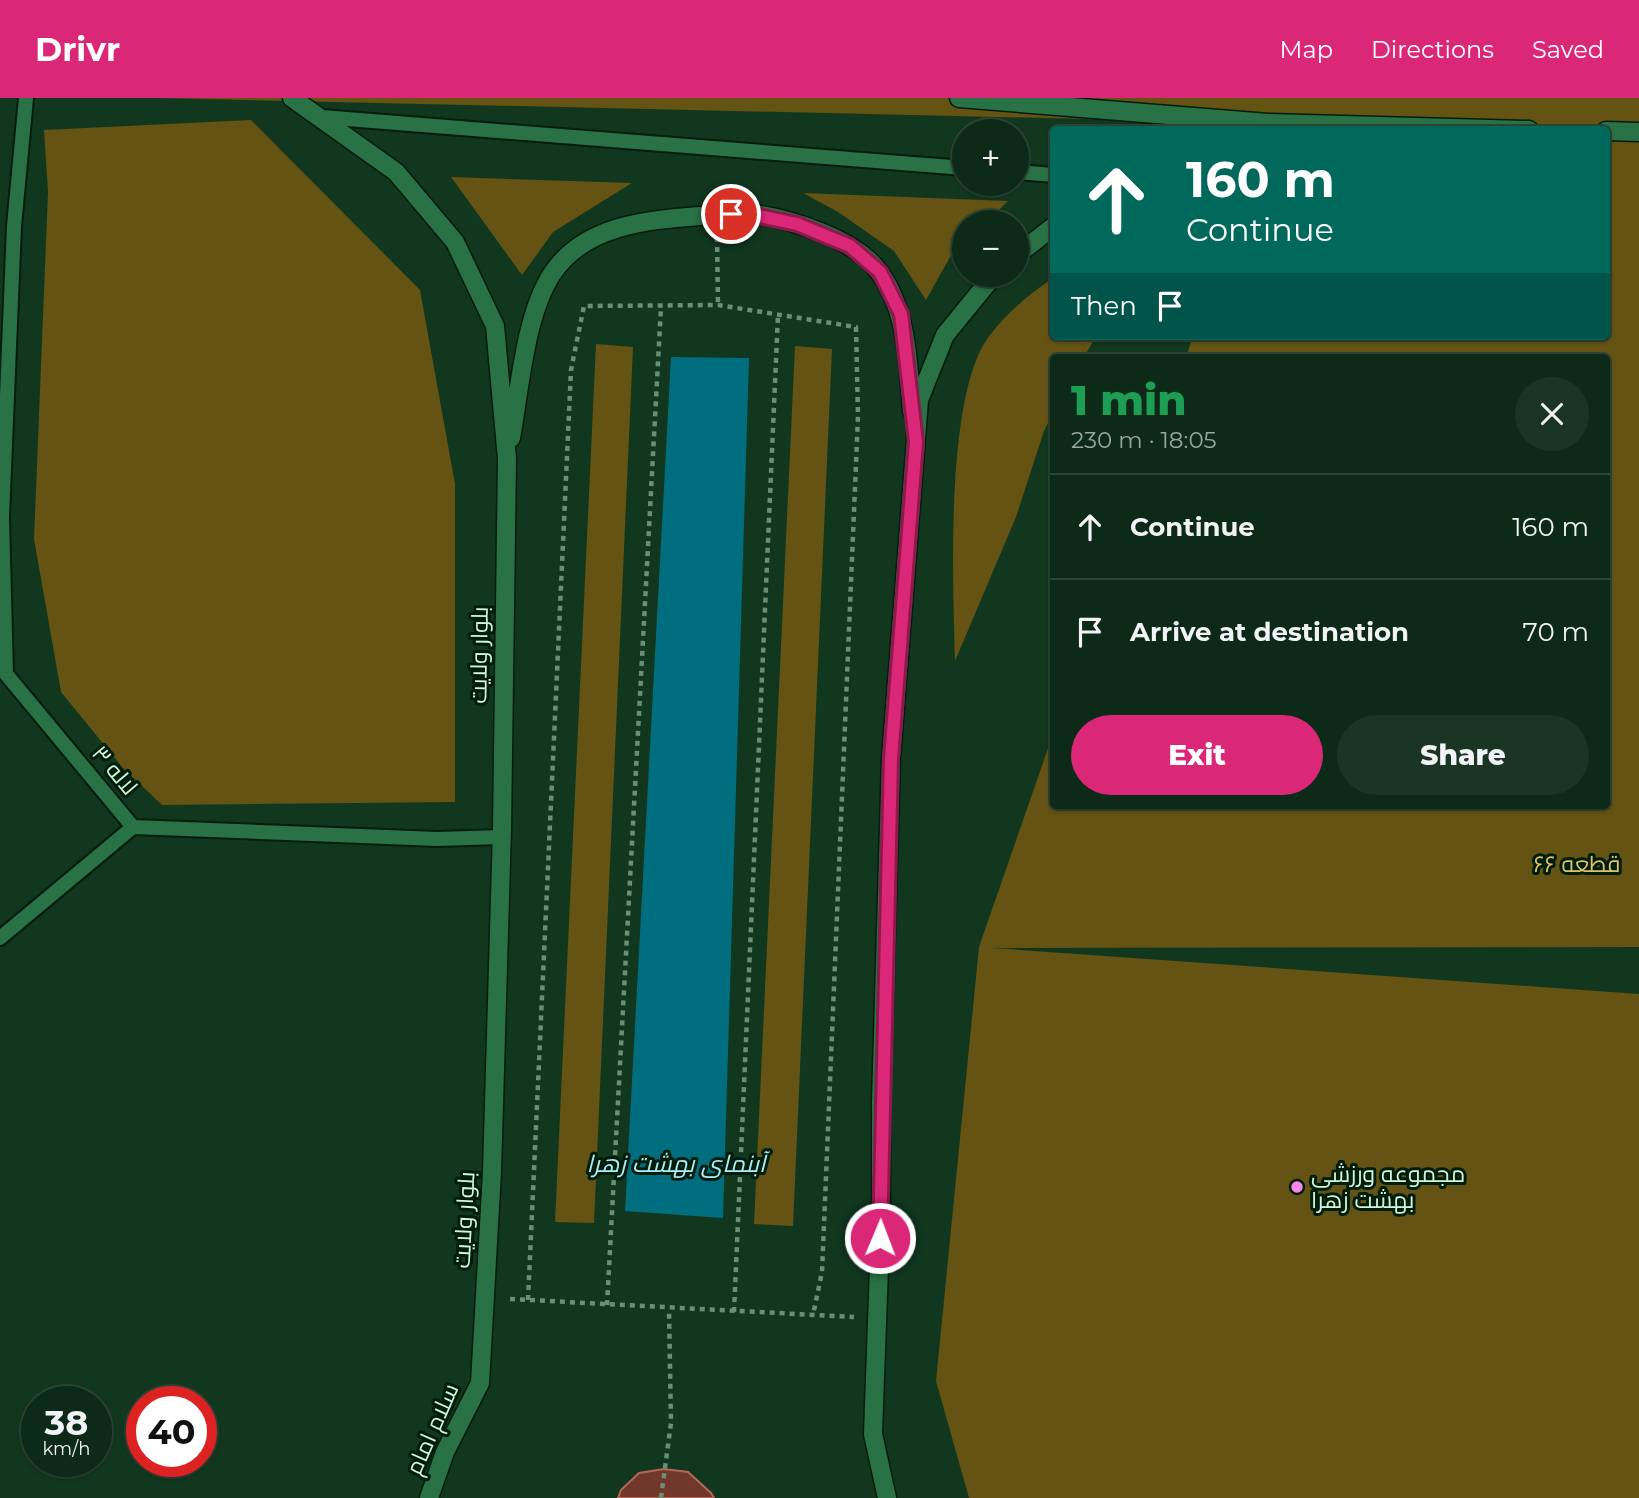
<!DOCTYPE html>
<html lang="en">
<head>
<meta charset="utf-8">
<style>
	:root { --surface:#0d2917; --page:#1b3524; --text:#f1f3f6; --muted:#9aa6a1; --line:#2d4536; --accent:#db2777 }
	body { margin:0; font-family:Montserrat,Cairo,sans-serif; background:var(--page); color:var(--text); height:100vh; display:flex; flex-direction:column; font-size:26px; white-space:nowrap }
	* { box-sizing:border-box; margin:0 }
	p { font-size:23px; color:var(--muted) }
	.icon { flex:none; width:38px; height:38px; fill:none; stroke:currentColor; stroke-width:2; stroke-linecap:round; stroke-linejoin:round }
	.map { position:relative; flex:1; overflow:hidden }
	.details { position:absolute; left:1050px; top:256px; width:560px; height:455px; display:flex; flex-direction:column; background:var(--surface); border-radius:7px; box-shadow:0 2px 5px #0004,0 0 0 2px var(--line) }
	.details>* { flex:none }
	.banner { position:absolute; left:1050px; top:28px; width:560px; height:214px; border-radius:7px; box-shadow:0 2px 5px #0004,0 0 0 2px var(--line); background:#00695c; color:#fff; overflow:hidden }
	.buttons { position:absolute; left:952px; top:21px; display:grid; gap:14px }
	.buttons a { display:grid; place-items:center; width:77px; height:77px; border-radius:50%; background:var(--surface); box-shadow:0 2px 5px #0004,0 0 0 2px var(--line); font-size:35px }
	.speed { position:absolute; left:21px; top:1288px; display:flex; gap:14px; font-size:35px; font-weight:700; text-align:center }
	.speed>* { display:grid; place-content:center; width:91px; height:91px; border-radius:50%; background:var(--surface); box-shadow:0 2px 5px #0004,0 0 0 2px var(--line); line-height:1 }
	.speed small { font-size:18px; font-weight:400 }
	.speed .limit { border:10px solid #d22; background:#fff; color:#111 }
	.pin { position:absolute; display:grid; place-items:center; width:60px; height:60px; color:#fff; margin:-30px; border:4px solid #fff; border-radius:50%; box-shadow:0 2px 7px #0007 }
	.me { position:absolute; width:77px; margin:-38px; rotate:1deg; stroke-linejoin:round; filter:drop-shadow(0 0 5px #0008) }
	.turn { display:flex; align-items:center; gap:24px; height:147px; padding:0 21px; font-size:32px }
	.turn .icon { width:91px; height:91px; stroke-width:2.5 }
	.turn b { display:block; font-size:49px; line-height:60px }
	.then { display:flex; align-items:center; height:66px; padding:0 21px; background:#0003; gap:14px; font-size:26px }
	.round { display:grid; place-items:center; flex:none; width:74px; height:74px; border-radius:37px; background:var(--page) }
	.overview { display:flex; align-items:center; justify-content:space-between; height:119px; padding:0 21px }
	h1 { font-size:42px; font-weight:800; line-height:52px; color:#1e9e55 }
	.action { display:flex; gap:14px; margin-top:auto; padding:14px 21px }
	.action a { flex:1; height:80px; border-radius:42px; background:var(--accent); color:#fff; font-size:28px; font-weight:800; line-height:80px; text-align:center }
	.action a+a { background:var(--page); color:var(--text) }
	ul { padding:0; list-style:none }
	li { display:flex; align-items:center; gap:21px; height:105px; padding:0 21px; border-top:2px solid var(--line) }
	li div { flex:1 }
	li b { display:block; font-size:26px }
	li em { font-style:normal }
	header { display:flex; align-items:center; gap:42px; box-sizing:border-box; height:98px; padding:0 35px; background:var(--accent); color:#fff }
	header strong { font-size:33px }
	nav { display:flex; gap:38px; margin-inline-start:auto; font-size:24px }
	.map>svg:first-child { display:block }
	.green { fill:#645313 }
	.water { fill:#016e7f }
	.building { fill:#72372b; stroke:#b56857; stroke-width:2 }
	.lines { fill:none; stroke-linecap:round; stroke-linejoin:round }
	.service-casing { stroke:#061c0e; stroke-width:18 }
	.tertiary-casing { stroke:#061c0e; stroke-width:21 }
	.path { stroke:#6a8f76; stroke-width:4.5; stroke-dasharray:5 5; stroke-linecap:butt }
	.service { stroke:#287245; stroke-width:14 }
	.tertiary { stroke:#287245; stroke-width:18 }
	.route-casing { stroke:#8e194d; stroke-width:18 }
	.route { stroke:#db2777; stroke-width:12 }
	.poi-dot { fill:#fa87e8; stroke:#001d0b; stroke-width:2.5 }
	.labels { text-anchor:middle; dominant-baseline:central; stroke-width:6; stroke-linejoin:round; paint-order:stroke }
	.street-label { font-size:23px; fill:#d1f5da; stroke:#001d0b }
	.park-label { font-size:23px; fill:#dec266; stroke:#001d0b }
	.poi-label { font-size:23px; fill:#d1f5da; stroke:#001d0b; text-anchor:start }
	.water-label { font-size:24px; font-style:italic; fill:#aaedfc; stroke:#001d0b }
</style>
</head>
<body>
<header>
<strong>Drivr</strong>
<nav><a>Map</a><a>Directions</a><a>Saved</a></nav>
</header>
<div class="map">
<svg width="1639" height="1400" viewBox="0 0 1639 1400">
	<rect width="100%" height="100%" fill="#11371f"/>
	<path class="green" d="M 159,0 L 1639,0 L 1639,849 L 993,850 L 1639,896 L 1639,1400 L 969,1400 L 936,1283 L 979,849 L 1053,636 L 1054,707 L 1606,707 L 1606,259 L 1186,259 L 1193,238 L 1606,238 L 1606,32 L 1266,32 L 1267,25 Z
		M 251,22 L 420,192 L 455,386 L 455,704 L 162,707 L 123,670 L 61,594 L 34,441 L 48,94 L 44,32 Z
		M 451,79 L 632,85 L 553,134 L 522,177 Z
		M 803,95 L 1008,103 L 987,124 L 964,124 L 964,143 L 954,152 L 926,202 L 894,153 L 838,114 Z
		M 1053,180 L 1054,238 L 1096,238 L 1084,259 L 1054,259 L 1053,315 L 1044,333 L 1016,419 L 955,563 C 953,487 945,302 987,241 C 1005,216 1028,197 1053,180 Z
		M 596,246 L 633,249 L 594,1125 L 555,1124 Z
		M 795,248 L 832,251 L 793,1128 L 754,1126 Z"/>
	<path class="water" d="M 671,259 L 749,260 L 723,1120 L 625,1113 Z"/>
	<path class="building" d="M 664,1371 L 688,1374 L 711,1395 L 714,1400 L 618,1400 L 621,1392 L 639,1375 Z"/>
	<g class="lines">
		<g class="service-casing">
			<path id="service" d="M 322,19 L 964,70
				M 1017,74 L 1054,77
				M 133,729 L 437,741 L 501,739
				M 0,840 L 133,729 L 6,576 L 2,419 L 14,128 L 26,0"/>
		</g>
		<g class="tertiary-casing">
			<path id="tertiary" d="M 292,0 L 396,74 L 455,144 L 495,228 L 507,361 L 502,731 L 492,1074 L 480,1285 L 445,1354 L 429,1400
				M 959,0 L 1268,25 L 1529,32
				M 1606,33 L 1639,34
				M 1017,157 L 1054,128
				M 511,340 C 520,290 525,217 552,176 C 584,127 647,122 700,118 C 715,117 732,113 747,115 C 788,120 856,140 880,175 C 908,214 908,267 912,313
				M 887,1400 L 873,1336 L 881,1113 L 881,1004 L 891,661 L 919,302 L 945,237 L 994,177"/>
		</g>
		<path class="path" d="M 717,139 L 718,207
			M 510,1201 L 854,1219
			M 528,1202 L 571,272 L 584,208 L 718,207 L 856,229 L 858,318 L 822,1174 L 813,1217
			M 607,1207 L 661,209
			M 734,1214 L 778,217
			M 661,1400 L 671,1325 L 669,1211"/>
		<use href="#service" class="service"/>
		<use href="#tertiary" class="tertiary"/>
	</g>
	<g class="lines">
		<g class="route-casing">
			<path id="route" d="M 731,116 L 745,115 L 797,126 L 850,148 L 880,174 L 901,216 L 916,344 L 891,661 L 880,1140"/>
		</g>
		<use href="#route" class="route"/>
	</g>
	<circle class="poi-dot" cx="1297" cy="1089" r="7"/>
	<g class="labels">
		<g class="street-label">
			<text transform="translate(479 557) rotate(-89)">بلوار ولایت</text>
			<text transform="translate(115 672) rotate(50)">لاله ۳</text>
			<text transform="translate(464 1122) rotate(-87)">بلوار ولایت</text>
			<text transform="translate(432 1331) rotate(-66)">سلام امام</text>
		</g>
		<g class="park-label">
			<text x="1577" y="766">قطعه ۶۶</text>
		</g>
		<g class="poi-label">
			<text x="1311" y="1076">مجموعه ورزشی<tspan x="1311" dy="26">بهشت زهرا</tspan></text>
		</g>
		<g class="water-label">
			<text x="676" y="1065">آبنمای بهشت زهرا</text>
		</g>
	</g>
</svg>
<div class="buttons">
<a>+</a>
<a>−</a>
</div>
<div class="speed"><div>38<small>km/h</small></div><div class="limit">40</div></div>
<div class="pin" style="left:731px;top:116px;background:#d93025"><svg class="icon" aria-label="arrive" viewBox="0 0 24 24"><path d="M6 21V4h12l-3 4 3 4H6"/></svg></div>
<svg class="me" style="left:880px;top:1140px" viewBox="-20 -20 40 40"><circle r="17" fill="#db2777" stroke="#fff" stroke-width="3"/><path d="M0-11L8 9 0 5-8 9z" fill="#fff"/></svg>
<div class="banner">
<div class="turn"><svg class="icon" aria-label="ahead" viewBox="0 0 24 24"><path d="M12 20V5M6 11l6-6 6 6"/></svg><div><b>160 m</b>Continue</div></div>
<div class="then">Then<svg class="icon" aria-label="arrive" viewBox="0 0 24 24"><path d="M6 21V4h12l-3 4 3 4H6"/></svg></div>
</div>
<section class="details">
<div class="overview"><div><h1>1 min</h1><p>230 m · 18:05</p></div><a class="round"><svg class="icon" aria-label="close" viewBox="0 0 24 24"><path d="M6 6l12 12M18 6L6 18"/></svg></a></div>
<ul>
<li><svg class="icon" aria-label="ahead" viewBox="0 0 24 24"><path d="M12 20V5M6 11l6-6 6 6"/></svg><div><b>Continue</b></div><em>160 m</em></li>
<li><svg class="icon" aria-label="arrive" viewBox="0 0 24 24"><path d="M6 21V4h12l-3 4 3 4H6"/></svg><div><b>Arrive at destination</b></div><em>70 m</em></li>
</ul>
<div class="action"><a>Exit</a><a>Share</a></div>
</section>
</div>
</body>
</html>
